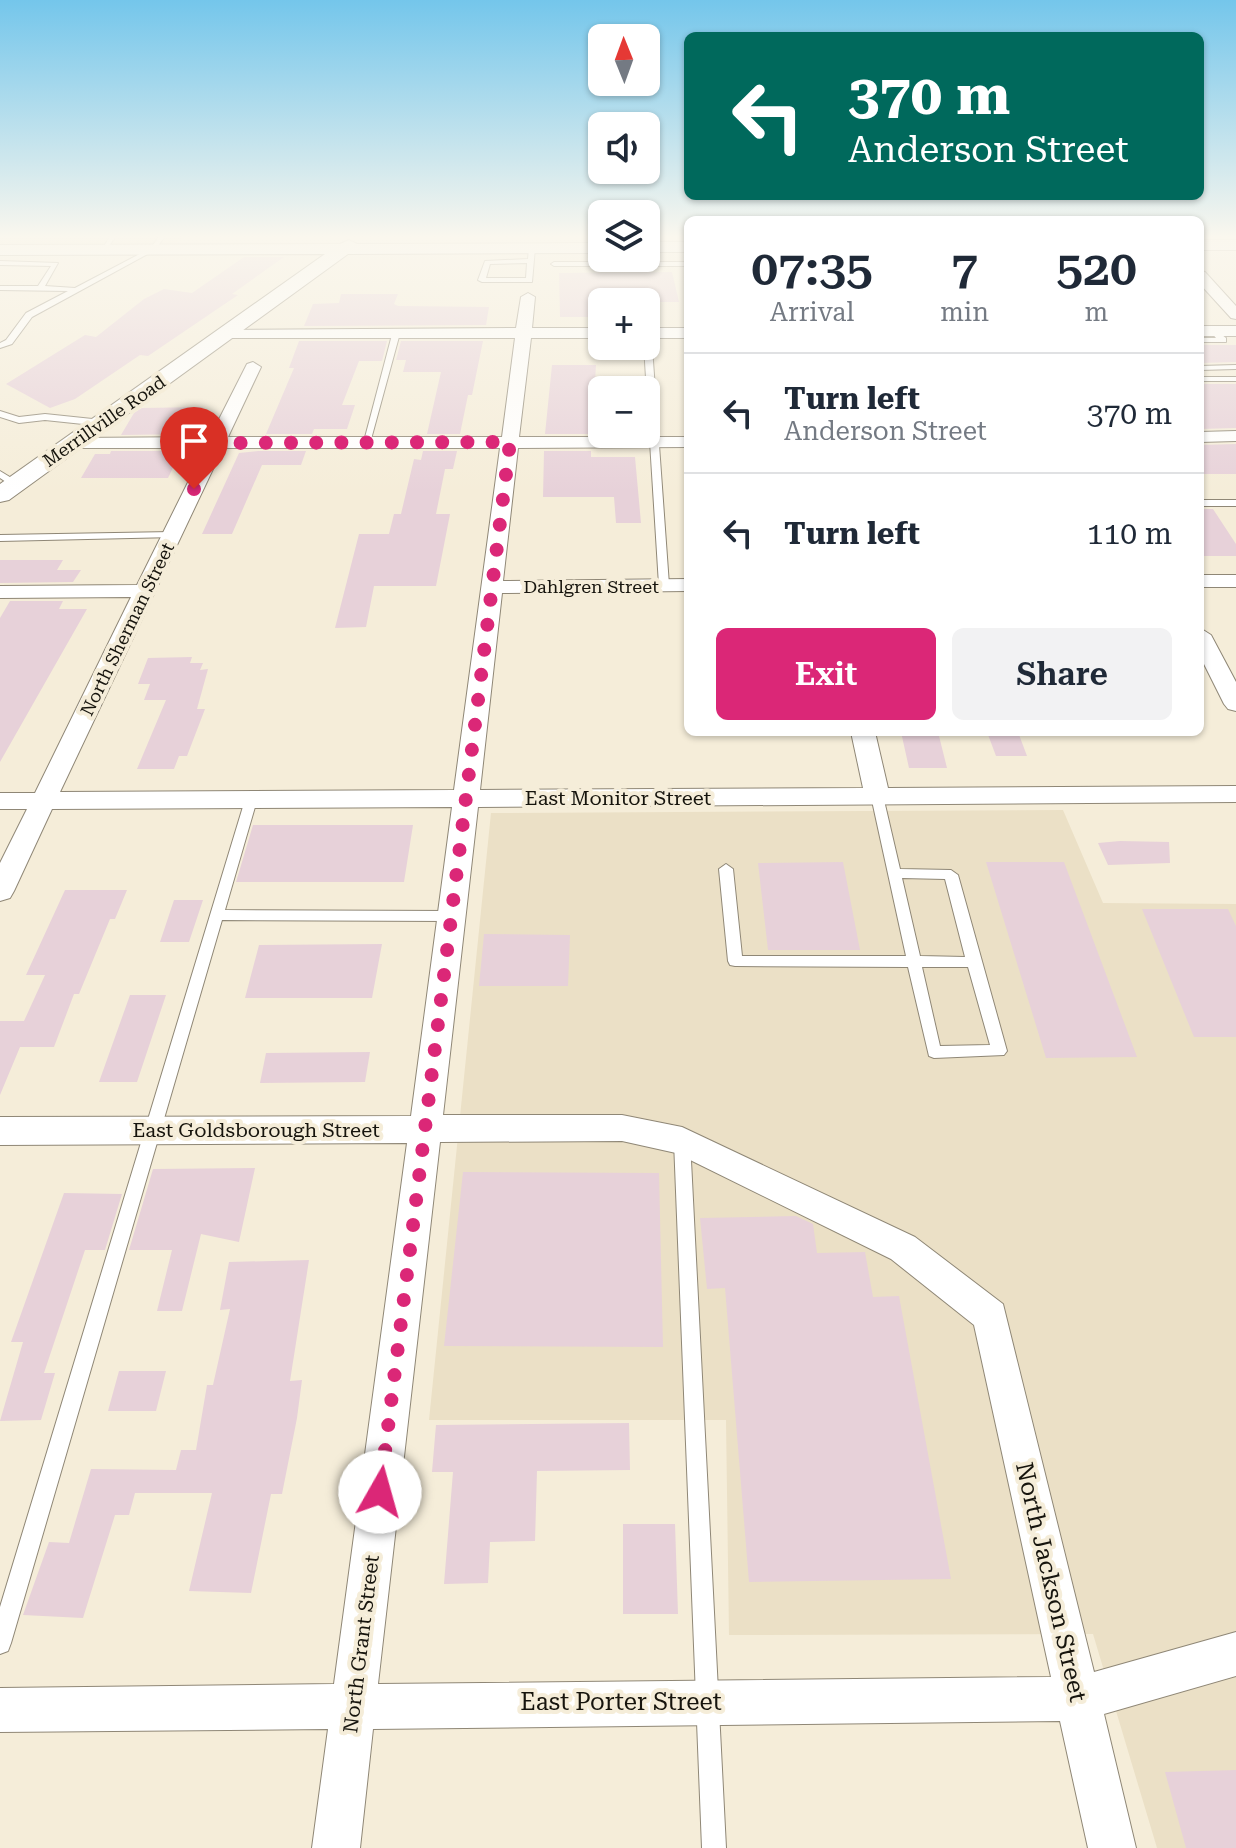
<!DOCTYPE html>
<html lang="en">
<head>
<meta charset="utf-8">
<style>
	:root { --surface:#fff; --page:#f2f2f3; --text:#1f2937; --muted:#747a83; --line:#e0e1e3; --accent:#db2777 }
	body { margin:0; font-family:"Roboto Serif",serif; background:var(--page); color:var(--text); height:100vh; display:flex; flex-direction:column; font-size:30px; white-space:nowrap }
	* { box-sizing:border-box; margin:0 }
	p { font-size:26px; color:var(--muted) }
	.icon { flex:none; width:44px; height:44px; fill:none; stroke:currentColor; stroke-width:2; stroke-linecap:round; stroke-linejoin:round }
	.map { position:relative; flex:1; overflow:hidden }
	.drawer { position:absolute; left:684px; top:216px; width:520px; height:520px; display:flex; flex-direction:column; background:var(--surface); border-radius:12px; box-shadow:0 2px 6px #0004 }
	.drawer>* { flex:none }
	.guide { position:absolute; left:684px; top:32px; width:520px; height:168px; border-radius:12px; box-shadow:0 2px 6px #0004; background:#00695c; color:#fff; overflow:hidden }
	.needle { width:52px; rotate:359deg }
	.buttons { position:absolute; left:588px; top:24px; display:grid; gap:16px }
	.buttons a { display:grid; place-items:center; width:72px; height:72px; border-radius:12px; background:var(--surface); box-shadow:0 2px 6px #0004; font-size:40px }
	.pin { position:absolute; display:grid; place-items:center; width:68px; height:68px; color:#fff; margin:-82px -34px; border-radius:50% 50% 50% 0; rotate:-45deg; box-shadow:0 0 8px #0007 }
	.pin .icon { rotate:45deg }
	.me { position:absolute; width:88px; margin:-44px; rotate:7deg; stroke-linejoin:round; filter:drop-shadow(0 0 6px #0008) }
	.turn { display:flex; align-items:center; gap:28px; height:168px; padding:0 32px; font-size:36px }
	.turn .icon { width:104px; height:104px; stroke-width:2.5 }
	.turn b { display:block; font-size:56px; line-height:68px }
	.eta { display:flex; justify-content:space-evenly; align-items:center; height:136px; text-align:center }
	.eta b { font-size:48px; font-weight:600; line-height:56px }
	.primary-button { display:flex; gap:16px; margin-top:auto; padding:16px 32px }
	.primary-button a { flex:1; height:92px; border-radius:12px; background:var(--accent); color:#fff; font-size:32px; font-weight:600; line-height:92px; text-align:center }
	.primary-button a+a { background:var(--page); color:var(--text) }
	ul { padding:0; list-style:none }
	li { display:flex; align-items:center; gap:24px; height:120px; padding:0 32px; border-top:2px solid var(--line) }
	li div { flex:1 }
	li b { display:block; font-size:30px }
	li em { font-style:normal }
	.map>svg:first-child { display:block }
	.built { fill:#ebe0c6 }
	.building { fill:#e7d1d9 }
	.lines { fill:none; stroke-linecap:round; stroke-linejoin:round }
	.service-casing { stroke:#8f8776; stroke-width:2 }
	.minor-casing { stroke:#8f8776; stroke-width:2 }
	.tertiary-casing { stroke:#8f8776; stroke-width:2 }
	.service { fill:#fff; fill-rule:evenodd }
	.minor { fill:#fff; fill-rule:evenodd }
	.tertiary { fill:#fff; fill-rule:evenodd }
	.route { stroke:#db2777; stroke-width:14; stroke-dasharray:0 25.2 }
	.labels { text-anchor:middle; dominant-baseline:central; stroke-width:8; stroke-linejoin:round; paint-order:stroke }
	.far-street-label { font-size:18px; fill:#16140d; stroke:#f5edd9 }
	.street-label { font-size:20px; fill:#16140d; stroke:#f5edd9 }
	.near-street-label { font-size:24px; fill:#16140d; stroke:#f5edd9 }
</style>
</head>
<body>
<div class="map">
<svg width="1236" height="1848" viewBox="0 0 1236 1848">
	<rect width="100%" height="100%" fill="#f5edd9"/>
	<path class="built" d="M 0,235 L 188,235 L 168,246 L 0,247 Z
		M 1063,810 L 1103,903 L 1236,904 L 1236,1848 L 1157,1848 L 1093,1634 L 729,1635 L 726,1420 L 429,1420 L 491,813 Z"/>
	<path class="building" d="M 244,257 L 284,257 L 232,294 L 238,295 L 148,356 L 140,355 L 75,399 L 50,408 L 6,384 L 85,335 L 96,337 L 144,299 L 164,289 L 192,293 Z
		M 672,272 L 679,302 L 602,302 L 602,317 L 560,317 L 559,273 Z
		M 341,294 L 398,294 L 394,304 L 398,306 L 489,307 L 486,325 L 304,326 L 313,304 L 339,303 Z
		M 299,341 L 387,341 L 382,361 L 359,361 L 342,405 L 355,405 L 347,429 L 314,429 L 312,434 L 266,434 L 294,368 L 289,368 Z
		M 401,341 L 483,341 L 472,395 L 468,395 L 460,434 L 427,434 L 441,372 L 403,372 L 406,360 L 396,360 Z
		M 1200,345 L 1236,345 L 1236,362 L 1200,363 Z
		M 552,365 L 596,365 L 592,434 L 545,434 Z
		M 1200,384 L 1236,384 L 1236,428 L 1200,429 Z
		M 203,407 L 190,434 L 121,435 L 134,413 L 142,408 Z
		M 1236,444 L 1236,474 L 1200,474 L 1200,445 Z
		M 111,451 L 181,451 L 168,478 L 81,478 L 95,454 L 110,454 Z
		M 258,451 L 306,451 L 301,465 L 262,465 L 232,534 L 202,534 L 239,453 Z
		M 423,451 L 457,451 L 453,469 L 445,469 L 436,514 L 450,514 L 436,586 L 374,586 L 366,627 L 335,628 L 359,534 L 389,534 L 394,514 L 401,514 L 414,459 L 421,460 Z
		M 544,451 L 591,451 L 591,457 L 635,457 L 641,523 L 616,523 L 614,497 L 543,497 Z
		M 1200,509 L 1213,509 L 1236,544 L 1236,556 L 1200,556 Z
		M 0,560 L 63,560 L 57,570 L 81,570 L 73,582 L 0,583 Z
		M 10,601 L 63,601 L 59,609 L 87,609 L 0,762 L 0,618 Z
		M 192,657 L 190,663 L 203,663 L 200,670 L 208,669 L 197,709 L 205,709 L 187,756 L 179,756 L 174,769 L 137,769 L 166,700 L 144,700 L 150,684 L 138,684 L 148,658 Z
		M 901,732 L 938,732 L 947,768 L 909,768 Z
		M 987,732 L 1018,732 L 1027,756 L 996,756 Z
		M 253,825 L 413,825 L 404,882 L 236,882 Z
		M 1120,841 L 1169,842 L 1170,863 L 1108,865 L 1098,843 Z
		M 843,862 L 860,950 L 768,950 L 758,863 Z
		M 986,862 L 1064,862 L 1137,1057 L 1046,1058 Z
		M 65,890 L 127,890 L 115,919 L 110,919 L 79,994 L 74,994 L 54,1047 L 20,1047 L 0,1095 L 0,1021 L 24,1021 L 45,975 L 26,975 Z
		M 174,900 L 203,900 L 189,942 L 160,942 Z
		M 1142,909 L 1228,909 L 1236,926 L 1236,1037 L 1194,1037 Z
		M 484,934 L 570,935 L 568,986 L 479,986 Z
		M 382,944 L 372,998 L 245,998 L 259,945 Z
		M 130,995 L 166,995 L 137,1082 L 99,1082 Z
		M 370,1052 L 365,1082 L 260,1083 L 266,1053 Z
		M 255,1168 L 239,1242 L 201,1234 L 182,1311 L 157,1311 L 172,1250 L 129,1250 L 153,1169 Z
		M 463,1172 L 659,1173 L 663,1347 L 444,1346 Z
		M 64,1193 L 122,1194 L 105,1250 L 85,1250 L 44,1373 L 55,1373 L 41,1420 L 0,1421 L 23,1342 L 11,1342 Z
		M 796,1216 L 813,1224 L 817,1253 L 865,1252 L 873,1297 L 899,1296 L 951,1579 L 749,1582 L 725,1288 L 707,1289 L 700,1218 Z
		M 309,1260 L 290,1381 L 302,1380 L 297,1418 L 282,1494 L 271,1494 L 251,1593 L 189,1591 L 212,1493 L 135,1493 L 129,1515 L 115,1515 L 83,1618 L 23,1615 L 49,1542 L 69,1543 L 91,1469 L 176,1470 L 181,1450 L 196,1450 L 207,1385 L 213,1385 L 230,1309 L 220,1310 L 229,1262 Z
		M 119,1371 L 166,1371 L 156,1411 L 108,1411 Z
		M 629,1423 L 630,1470 L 537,1471 L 535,1541 L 490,1542 L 488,1583 L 444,1584 L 453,1472 L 432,1472 L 436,1425 Z
		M 623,1524 L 675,1524 L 678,1614 L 623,1614 Z
		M 1236,1770 L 1236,1848 L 1186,1848 L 1165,1772 Z"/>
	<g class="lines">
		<g class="service-casing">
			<path id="service" d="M 111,235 L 117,235 L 105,251 L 101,251 Z
				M 160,235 L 166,235 L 155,250 L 32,317 L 12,344 L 0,348 L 0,343 L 6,340 L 26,313 L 68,291 L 0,290 L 0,286 L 38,286 L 51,266 L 0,265 L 0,261 L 58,263 L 45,286 L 75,288 L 151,248 Z
				M 532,246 L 535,248 L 532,282 L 482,282 L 478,280 L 485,261 L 528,259 L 529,248 ZM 527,263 L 526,278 L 486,278 L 490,264 Z
				M 636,258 L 642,258 L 643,262 L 688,262 L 688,266 L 554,266 L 551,264 L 554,262 L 636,262 Z
				M 1214,329 L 1226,338 L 1226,342 L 1200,342 L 1200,338 L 1216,338 L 1210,331 Z
				M 393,331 L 400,333 L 370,443 L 363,445 Z
				M 646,331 L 651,333 L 669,585 L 664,588 L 659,585 L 644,346 L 646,346 Z
				M 1236,365 L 1236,369 L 1200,370 L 1200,366 Z
				M 1200,377 L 1236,377 L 1236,381 L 1200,381 Z
				M 0,411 L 19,417 L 45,414 L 102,420 L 106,423 L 102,426 L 45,420 L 19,423 L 0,417 Z
				M 0,471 L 18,482 L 18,486 L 12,486 L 0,478 Z
				M 1200,500 L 1236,500 L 1236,506 L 1200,506 Z
				M 172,532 L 175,533 L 175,537 L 0,541 L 0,535 Z
				M 877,792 L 883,796 L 900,869 L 951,870 L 958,875 L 1007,1051 L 1004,1055 L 934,1058 L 929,1056 L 908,967 L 735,966 L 730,965 L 728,961 L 719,869 L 726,864 L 733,869 L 742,956 L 906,956 L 871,796 ZM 902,878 L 945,879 L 965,957 L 920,956 ZM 922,967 L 968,967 L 990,1045 L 940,1046 Z
				M 251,796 L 257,800 L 225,910 L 451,911 L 458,916 L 451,921 L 222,920 L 11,1643 L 8,1651 L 0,1654 L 0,1607 L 245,800 Z
				M 682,1134 L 688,1136 L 690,1141 L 726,1848 L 702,1848 L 674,1141 L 676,1136 Z"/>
		</g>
		<g class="minor-casing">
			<path id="minor" d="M 1200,271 L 1205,272 L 1236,306 L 1236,319 L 1231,318 L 1200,284 Z
				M 528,293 L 535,297 L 532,328 L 602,328 L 602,338 L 531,338 L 519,437 L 688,437 L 688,447 L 518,448 L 503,581 L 688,579 L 688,591 L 502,593 L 480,790 L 863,788 L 851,732 L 875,732 L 888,788 L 1236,786 L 1236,802 L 478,807 L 443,1115 L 622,1115 L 682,1127 L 915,1237 L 1003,1304 L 1094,1672 L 1236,1632 L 1236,1676 L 1104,1714 L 1136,1848 L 1088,1848 L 1060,1721 L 373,1729 L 360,1848 L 312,1848 L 328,1729 L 0,1732 L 0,1688 L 334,1684 L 407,1143 L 0,1145 L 0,1117 L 411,1116 L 452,807 L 52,809 L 14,891 L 10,898 L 0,901 L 0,863 L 27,809 L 0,809 L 0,793 L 35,793 L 131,597 L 0,598 L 0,586 L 137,585 L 205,448 L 73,448 L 64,443 L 73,438 L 210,437 L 247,364 L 253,362 L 261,367 L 228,437 L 502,437 L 515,338 L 229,338 L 221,333 L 224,330 L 516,328 L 521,297 ZM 223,448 L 500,448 L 454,790 L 60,792 ZM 622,1141 L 676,1153 L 891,1259 L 974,1325 L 1051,1677 L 378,1684 L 440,1142 Z
				M 1200,326 L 1236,326 L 1236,336 L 1200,336 Z
				M 646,328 L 688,328 L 688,338 L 646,338 Z
				M 1236,431 L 1236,441 L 1200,442 L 1200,432 Z
				M 1200,575 L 1236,575 L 1236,587 L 1200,587 Z
				M 1200,628 L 1211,635 L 1236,682 L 1236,711 L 1228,709 L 1224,704 L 1200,656 Z"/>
		</g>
		<g class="tertiary-casing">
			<path id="tertiary" d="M 349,240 L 357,244 L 602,243 L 602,253 L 348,254 L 9,500 L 0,502 L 0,484 L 325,254 L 0,255 L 0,245 L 340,244 Z
				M 1200,240 L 1236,240 L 1236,250 L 1200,250 Z
				M 646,242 L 688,242 L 688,252 L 646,252 Z"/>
		</g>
		<use href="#service" class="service"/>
		<use href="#minor" class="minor"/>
		<use href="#tertiary" class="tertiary"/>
	</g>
	<linearGradient id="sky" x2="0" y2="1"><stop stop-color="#74c6eb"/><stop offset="0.48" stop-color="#faf7ee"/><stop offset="1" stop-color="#faf7ee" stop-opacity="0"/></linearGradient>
	<rect width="1236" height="493" fill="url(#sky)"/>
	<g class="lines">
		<path class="route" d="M 194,489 L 216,443 L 510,442 L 380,1492"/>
	</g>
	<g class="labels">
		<g class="far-street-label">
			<text transform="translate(104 421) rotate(-35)">Merrillville Road</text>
			<text x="591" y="586">Dahlgren Street</text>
			<text transform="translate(127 629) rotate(-64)">North Sherman Street</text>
		</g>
		<g class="street-label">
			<text x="618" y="798">East Monitor Street</text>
			<text x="256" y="1130">East Goldsborough Street</text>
			<text transform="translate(361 1644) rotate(-83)">North Grant Street</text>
		</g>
		<g class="near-street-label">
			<text transform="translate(1051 1582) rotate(77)">North Jackson Street</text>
			<text x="621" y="1702">East Porter Street</text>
		</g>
	</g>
</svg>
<div class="buttons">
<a><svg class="needle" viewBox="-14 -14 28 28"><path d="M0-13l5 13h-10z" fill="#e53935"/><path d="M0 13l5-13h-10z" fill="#747a83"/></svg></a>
<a><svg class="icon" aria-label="sound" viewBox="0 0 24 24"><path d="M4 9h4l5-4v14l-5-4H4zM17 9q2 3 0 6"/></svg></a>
<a><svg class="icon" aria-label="layers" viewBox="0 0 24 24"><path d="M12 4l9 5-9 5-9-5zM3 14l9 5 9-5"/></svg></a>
<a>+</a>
<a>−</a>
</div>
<div class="pin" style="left:194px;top:489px;background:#d93025"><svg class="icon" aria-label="arrive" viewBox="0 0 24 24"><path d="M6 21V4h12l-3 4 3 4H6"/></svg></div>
<svg class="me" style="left:380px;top:1492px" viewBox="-20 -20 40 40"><circle r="19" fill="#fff"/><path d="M0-13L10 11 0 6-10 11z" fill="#db2777"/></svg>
<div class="guide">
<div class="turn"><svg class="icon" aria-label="left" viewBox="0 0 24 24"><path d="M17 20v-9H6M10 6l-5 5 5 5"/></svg><div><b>370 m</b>Anderson Street</div></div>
</div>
<section class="drawer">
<div class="eta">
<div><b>07:35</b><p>Arrival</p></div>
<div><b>7</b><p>min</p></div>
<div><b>520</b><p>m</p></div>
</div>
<ul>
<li><svg class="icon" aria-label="left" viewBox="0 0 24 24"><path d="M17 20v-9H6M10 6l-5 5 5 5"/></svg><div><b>Turn left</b><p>Anderson Street</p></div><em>370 m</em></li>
<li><svg class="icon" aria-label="left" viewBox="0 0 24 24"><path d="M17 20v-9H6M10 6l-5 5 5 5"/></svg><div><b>Turn left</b></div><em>110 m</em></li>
</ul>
<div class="primary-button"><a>Exit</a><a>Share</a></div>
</section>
</div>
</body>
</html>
